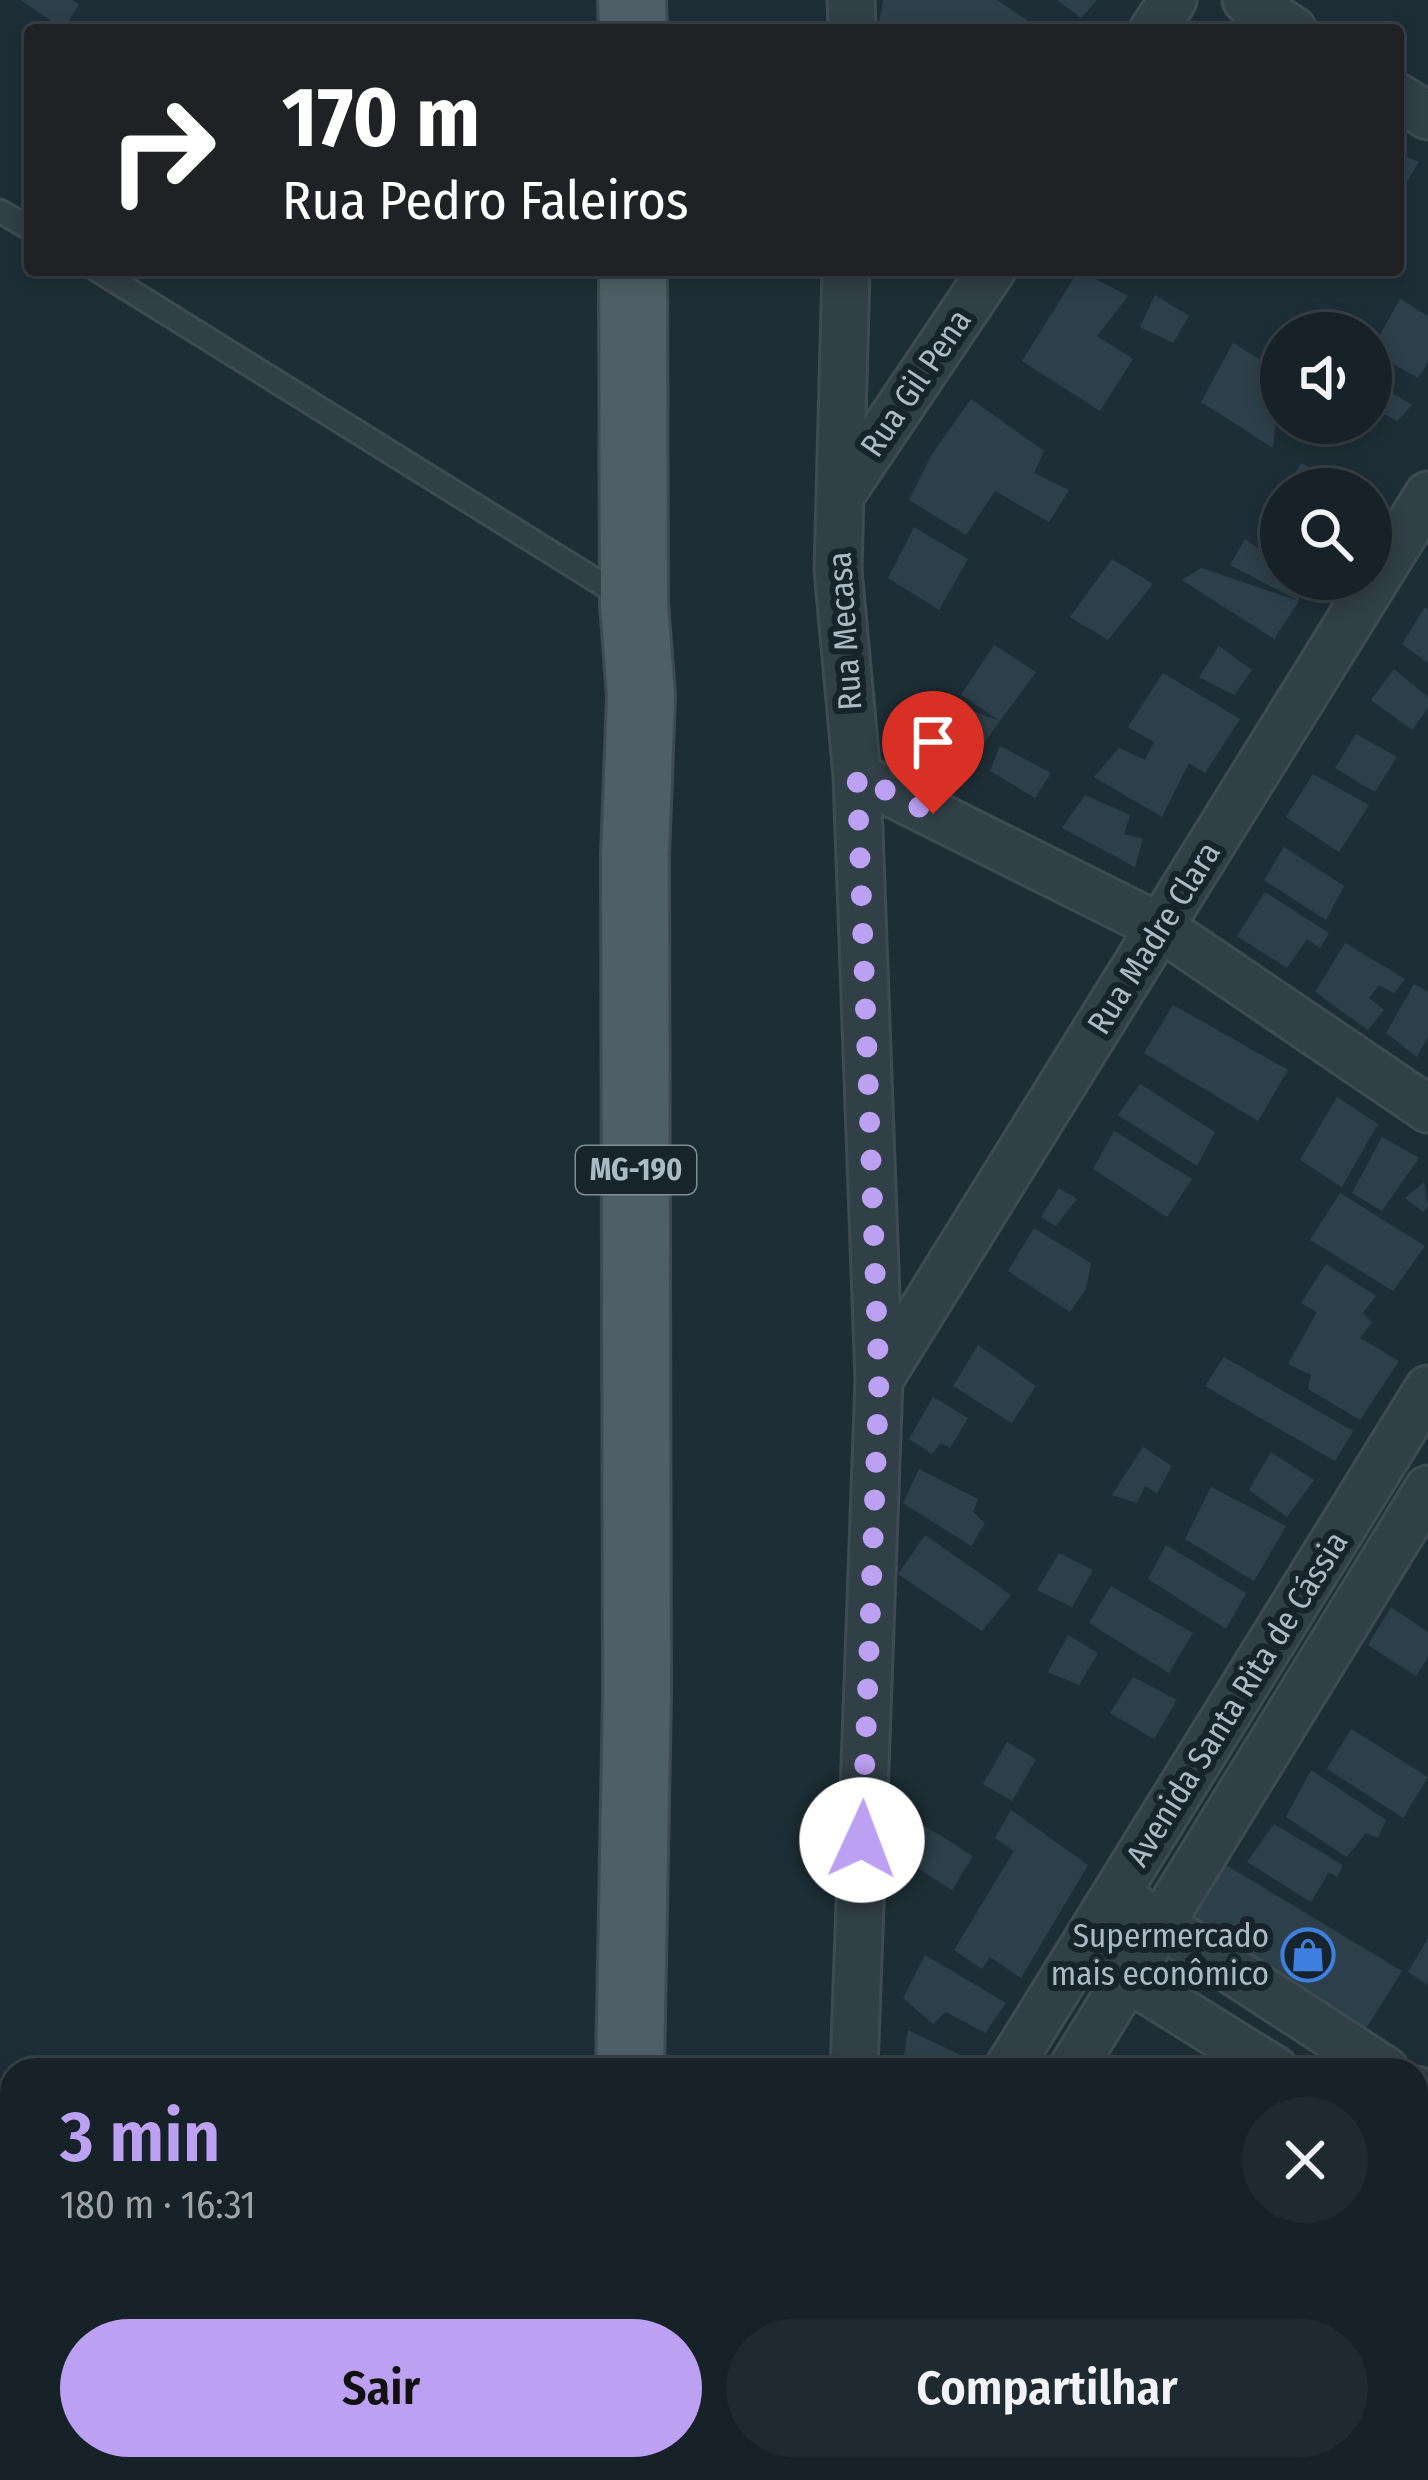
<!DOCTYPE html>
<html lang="pt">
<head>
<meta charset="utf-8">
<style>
	:root { --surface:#162228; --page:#1f2a30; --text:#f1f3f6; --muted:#9ea4a8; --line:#353f45; --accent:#bca0f2 }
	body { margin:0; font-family:"Fira Sans Condensed",sans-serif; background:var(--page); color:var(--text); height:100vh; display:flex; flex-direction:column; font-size:45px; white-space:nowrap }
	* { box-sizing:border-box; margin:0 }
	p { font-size:39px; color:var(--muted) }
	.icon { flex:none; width:66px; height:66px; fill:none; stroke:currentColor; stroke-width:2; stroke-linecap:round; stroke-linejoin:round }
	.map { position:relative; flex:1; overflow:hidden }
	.side { position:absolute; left:0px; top:2058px; width:1428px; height:423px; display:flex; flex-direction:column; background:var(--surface); border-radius:36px 36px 0 0; box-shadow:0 6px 18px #0003,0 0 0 3px var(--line) }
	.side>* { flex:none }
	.top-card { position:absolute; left:24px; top:24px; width:1380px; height:252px; border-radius:12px; box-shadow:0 6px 18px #0003,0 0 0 3px var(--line); background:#202124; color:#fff; overflow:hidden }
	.buttons { position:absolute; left:1260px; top:312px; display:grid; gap:24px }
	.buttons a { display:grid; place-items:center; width:132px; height:132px; border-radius:50%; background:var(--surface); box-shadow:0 6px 18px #0003,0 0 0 3px var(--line); font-size:60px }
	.pin { position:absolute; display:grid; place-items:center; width:102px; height:102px; color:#fff; margin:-123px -51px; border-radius:50% 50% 50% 0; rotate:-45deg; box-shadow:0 0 12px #0007 }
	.pin .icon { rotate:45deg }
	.me { position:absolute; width:132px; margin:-66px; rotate:2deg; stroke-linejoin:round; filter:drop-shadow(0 0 9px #0008) }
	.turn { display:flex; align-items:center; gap:42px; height:252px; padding:0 60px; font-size:54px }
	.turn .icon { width:156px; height:156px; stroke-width:2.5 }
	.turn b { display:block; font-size:84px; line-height:102px }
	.round { display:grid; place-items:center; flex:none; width:126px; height:126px; border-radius:63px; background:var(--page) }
	.headline { display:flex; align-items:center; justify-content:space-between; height:204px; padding:0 60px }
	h1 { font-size:72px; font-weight:600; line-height:90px; color:var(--accent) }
	.action { display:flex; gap:24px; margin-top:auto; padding:24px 60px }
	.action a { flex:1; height:138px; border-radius:72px; background:var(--accent); color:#111; font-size:48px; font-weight:600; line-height:138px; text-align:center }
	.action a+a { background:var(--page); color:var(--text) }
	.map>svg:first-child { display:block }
	.building { fill:#2d404a }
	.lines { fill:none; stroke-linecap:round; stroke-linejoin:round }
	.lane-casing { stroke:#3e4b53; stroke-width:27 }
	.street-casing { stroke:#3e4b53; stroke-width:51 }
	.primary-casing { stroke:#3e4b53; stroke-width:72 }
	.lane { stroke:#313f46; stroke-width:21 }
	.street { stroke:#313f46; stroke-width:45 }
	.primary { stroke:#4f5f67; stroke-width:66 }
	.route { stroke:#bca0f2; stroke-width:21; stroke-dasharray:0 37.8 }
	.labels { text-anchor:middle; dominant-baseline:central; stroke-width:12; stroke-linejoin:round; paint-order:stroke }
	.shield { fill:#17242b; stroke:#7f8d96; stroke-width:3 }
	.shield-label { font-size:30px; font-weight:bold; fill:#abbac4 }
	.street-label { font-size:33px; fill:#abbac4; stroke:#17242b }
	.poi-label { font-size:33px; fill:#abbac4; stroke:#17242b; text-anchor:end }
</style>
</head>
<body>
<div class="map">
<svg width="1428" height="2480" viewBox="0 0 1428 2480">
	<rect width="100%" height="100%" fill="#1e2e36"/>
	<path class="building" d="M 20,0 L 72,0 L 79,4 L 64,29 Z
		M 883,0 L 997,0 L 1042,30 L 878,30 Z
		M 1057,0 L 1097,0 L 1081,18 Z
		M 1398,153 L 1419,162 L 1398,197 Z
		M 1079,270 L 1128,296 L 1097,336 L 1133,359 L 1100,411 L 1022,361 Z
		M 1155,295 L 1189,316 L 1173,343 L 1140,327 Z
		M 1400,299 L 1428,316 L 1428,362 L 1418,378 L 1371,351 Z
		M 1233,343 L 1281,372 L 1273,448 L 1201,402 Z
		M 1371,380 L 1412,405 L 1397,421 L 1371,406 Z
		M 971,399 L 1044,451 L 1034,473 L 1069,490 L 1049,522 L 995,491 L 966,535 L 909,500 L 932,454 Z
		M 1301,463 L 1348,489 L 1286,489 Z
		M 914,527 L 968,559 L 939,610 L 888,578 Z
		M 1245,539 L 1281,564 L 1281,579 L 1299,579 L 1299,601 L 1230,565 Z
		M 1112,559 L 1153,584 L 1108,640 L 1070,617 Z
		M 1201,568 L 1299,601 L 1274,639 L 1182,580 Z
		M 1425,607 L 1428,610 L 1428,663 L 1402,644 Z
		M 994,645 L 1036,672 L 1000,721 L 961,695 Z
		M 1219,646 L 1252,670 L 1234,695 L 1199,677 Z
		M 1394,669 L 1428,697 L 1428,708 L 1412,730 L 1371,700 Z
		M 1163,673 L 1240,719 L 1205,773 L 1189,763 L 1162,817 L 1094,777 L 1119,748 L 1145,760 L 1154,742 L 1128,727 Z
		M 939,699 L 1000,721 L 970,762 L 923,735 Z
		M 1356,734 L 1397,757 L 1375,792 L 1335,768 Z
		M 1000,746 L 1051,773 L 1035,798 L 990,771 Z
		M 1313,774 L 1369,805 L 1339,852 L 1286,817 Z
		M 1085,795 L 1130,815 L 1124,834 L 1143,839 L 1135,867 L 1062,828 Z
		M 1284,847 L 1344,886 L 1326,920 L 1264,880 Z
		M 1265,892 L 1329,933 L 1320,948 L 1307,939 L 1287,968 L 1237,936 Z
		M 1345,943 L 1405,979 L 1394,993 L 1379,985 L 1369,998 L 1384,1010 L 1368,1030 L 1315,992 Z
		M 1414,984 L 1428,992 L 1428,1037 L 1417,1057 L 1386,1033 Z
		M 1173,1005 L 1288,1070 L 1258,1121 L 1144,1053 Z
		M 1140,1084 L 1215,1132 L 1197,1166 L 1118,1115 Z
		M 1337,1097 L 1378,1124 L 1342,1187 L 1300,1160 Z
		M 1114,1131 L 1192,1179 L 1167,1217 L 1093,1169 Z
		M 1382,1137 L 1419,1158 L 1382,1211 L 1352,1193 Z
		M 1424,1182 L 1428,1206 L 1423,1212 L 1405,1198 Z
		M 1059,1188 L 1077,1199 L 1056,1226 L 1041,1217 Z
		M 1340,1193 L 1425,1246 L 1393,1291 L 1310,1240 Z
		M 1034,1228 L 1091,1263 L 1086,1289 L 1070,1312 L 1008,1271 Z
		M 1326,1264 L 1376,1296 L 1363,1313 L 1372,1323 L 1360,1338 L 1399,1361 L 1360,1420 L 1308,1389 L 1311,1375 L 1288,1364 L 1317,1312 L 1301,1303 Z
		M 978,1345 L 1036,1386 L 1012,1423 L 953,1386 Z
		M 1224,1357 L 1353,1431 L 1335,1461 L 1205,1386 Z
		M 933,1397 L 968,1418 L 950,1448 L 941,1443 L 932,1454 L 909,1439 Z
		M 1143,1447 L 1172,1466 L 1157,1493 L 1145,1486 L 1137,1503 L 1112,1495 Z
		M 1271,1452 L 1314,1480 L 1287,1517 L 1249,1490 Z
		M 919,1469 L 978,1499 L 973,1512 L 985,1523 L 971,1546 L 903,1503 Z
		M 1211,1487 L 1286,1526 L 1254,1581 L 1185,1539 Z
		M 925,1535 L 1011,1595 L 982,1631 L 898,1574 Z
		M 1166,1545 L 1246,1593 L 1226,1629 L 1148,1579 Z
		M 1059,1553 L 1093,1570 L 1072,1607 L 1037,1590 Z
		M 1111,1586 L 1193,1633 L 1169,1673 L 1089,1623 Z
		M 1391,1607 L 1428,1632 L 1428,1657 L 1416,1676 L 1368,1645 Z
		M 1068,1635 L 1098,1653 L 1079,1685 L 1048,1672 Z
		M 1133,1677 L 1177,1700 L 1154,1739 L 1110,1713 Z
		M 1351,1729 L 1428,1777 L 1403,1818 L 1327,1769 Z
		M 1007,1742 L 1036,1759 L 1012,1801 L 983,1784 Z
		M 1311,1770 L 1386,1820 L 1378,1838 L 1366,1833 L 1347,1857 L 1286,1817 Z
		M 1011,1810 L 1088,1865 L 1021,1978 L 990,1957 L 982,1969 L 954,1950 L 1014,1851 L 995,1838 Z
		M 910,1817 L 973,1856 L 952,1890 L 890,1851 Z
		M 1274,1824 L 1343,1865 L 1337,1877 L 1329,1872 L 1311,1902 L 1247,1862 Z
		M 1226,1865 L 1402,1971 L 1361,2037 L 1189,1923 Z
		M 1428,1938 L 1428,1985 L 1408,1972 Z
		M 925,1955 L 1006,2003 L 985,2033 L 946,2012 L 933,2024 L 903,1998 Z
		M 908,2030 L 967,2058 L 961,2070 L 902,2070 Z
		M 935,2469 L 979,2469 L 996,2480 L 952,2480 Z
		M 1217,2469 L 1294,2469 L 1287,2480 L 1235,2480 Z"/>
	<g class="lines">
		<g class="lane-casing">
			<path id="lane" d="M 0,211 L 30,229
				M 97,270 L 621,596"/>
		</g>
		<g class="street-casing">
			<path id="street" d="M 851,0 L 852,30
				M 1246,0 L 1293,30
				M 1153,30 L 1173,0
				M 1398,97 L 1428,116
				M 846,270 L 838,570 L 857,776 L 879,1380 L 854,2070
				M 840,496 L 992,270
				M 857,776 L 1160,927 L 1428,1109
				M 879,1380 L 1428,495
				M 1136,1908 L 1385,2070
				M 1105,1964 L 1275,2070
				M 1007,2070 L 1428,1389
				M 1071,2070 L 1428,1489
				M 1416,2090 L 1428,2097
				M 1416,2158 L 1428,2166
				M 1416,2338 L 1428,2319
				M 845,2469 L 845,2480
				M 764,2480 L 772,2469
				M 1328,2480 L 1335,2469"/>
		</g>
		<g class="primary-casing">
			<path id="primary" d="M 632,0 L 633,30
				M 630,2070 L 637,1694 L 635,855 L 641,696 L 634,604 L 633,270
				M 627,2469 L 627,2480"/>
		</g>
		<use href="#lane" class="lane"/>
		<use href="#street" class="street"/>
		<use href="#primary" class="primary"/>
	</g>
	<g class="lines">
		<path class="route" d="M 862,1840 L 879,1380 L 857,776 L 933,814"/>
	</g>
	<defs>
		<g id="shop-ring" transform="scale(2.7)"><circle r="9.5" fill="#17242b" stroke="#3f7fe0" stroke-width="1.5"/><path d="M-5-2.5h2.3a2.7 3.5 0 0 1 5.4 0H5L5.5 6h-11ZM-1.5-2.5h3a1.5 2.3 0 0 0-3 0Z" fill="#3f7fe0"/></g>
	</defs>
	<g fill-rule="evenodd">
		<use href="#shop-ring" x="1308" y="1955"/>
	</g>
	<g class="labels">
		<rect class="shield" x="576" y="1146" width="120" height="48" rx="9"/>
		<g class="shield-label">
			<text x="636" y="1170">MG-190</text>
		</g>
		<g class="street-label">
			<text transform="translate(916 383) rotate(-56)">Rua Gil Pena</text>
			<text transform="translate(845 631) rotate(-94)">Rua Mecasa</text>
			<text transform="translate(1154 938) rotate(-58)">Rua Madre Clara</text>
			<text transform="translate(1237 1699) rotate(-58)">Avenida Santa Rita de Cássia</text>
		</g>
		<g class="poi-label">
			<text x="1269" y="1936">Supermercado<tspan x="1269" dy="38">mais econômico</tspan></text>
		</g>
	</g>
</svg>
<div class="buttons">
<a><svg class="icon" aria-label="sound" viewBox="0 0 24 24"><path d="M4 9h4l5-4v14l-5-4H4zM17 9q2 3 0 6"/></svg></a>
<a><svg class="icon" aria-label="search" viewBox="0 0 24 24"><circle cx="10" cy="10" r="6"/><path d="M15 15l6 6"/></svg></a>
</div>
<div class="pin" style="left:933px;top:814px;background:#d93025"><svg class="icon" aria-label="arrive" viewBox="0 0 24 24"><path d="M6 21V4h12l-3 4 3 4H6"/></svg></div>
<svg class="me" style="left:862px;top:1840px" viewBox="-20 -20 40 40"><circle r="19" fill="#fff"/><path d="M0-13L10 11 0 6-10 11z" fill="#bca0f2"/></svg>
<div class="top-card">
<div class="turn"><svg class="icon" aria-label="right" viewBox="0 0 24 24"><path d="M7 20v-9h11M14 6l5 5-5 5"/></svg><div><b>170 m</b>Rua Pedro Faleiros</div></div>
</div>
<section class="side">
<div class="headline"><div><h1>3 min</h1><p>180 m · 16:31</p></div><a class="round"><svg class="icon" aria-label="close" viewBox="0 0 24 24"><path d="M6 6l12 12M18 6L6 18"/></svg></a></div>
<div class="action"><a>Sair</a><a>Compartilhar</a></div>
</section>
</div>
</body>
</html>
